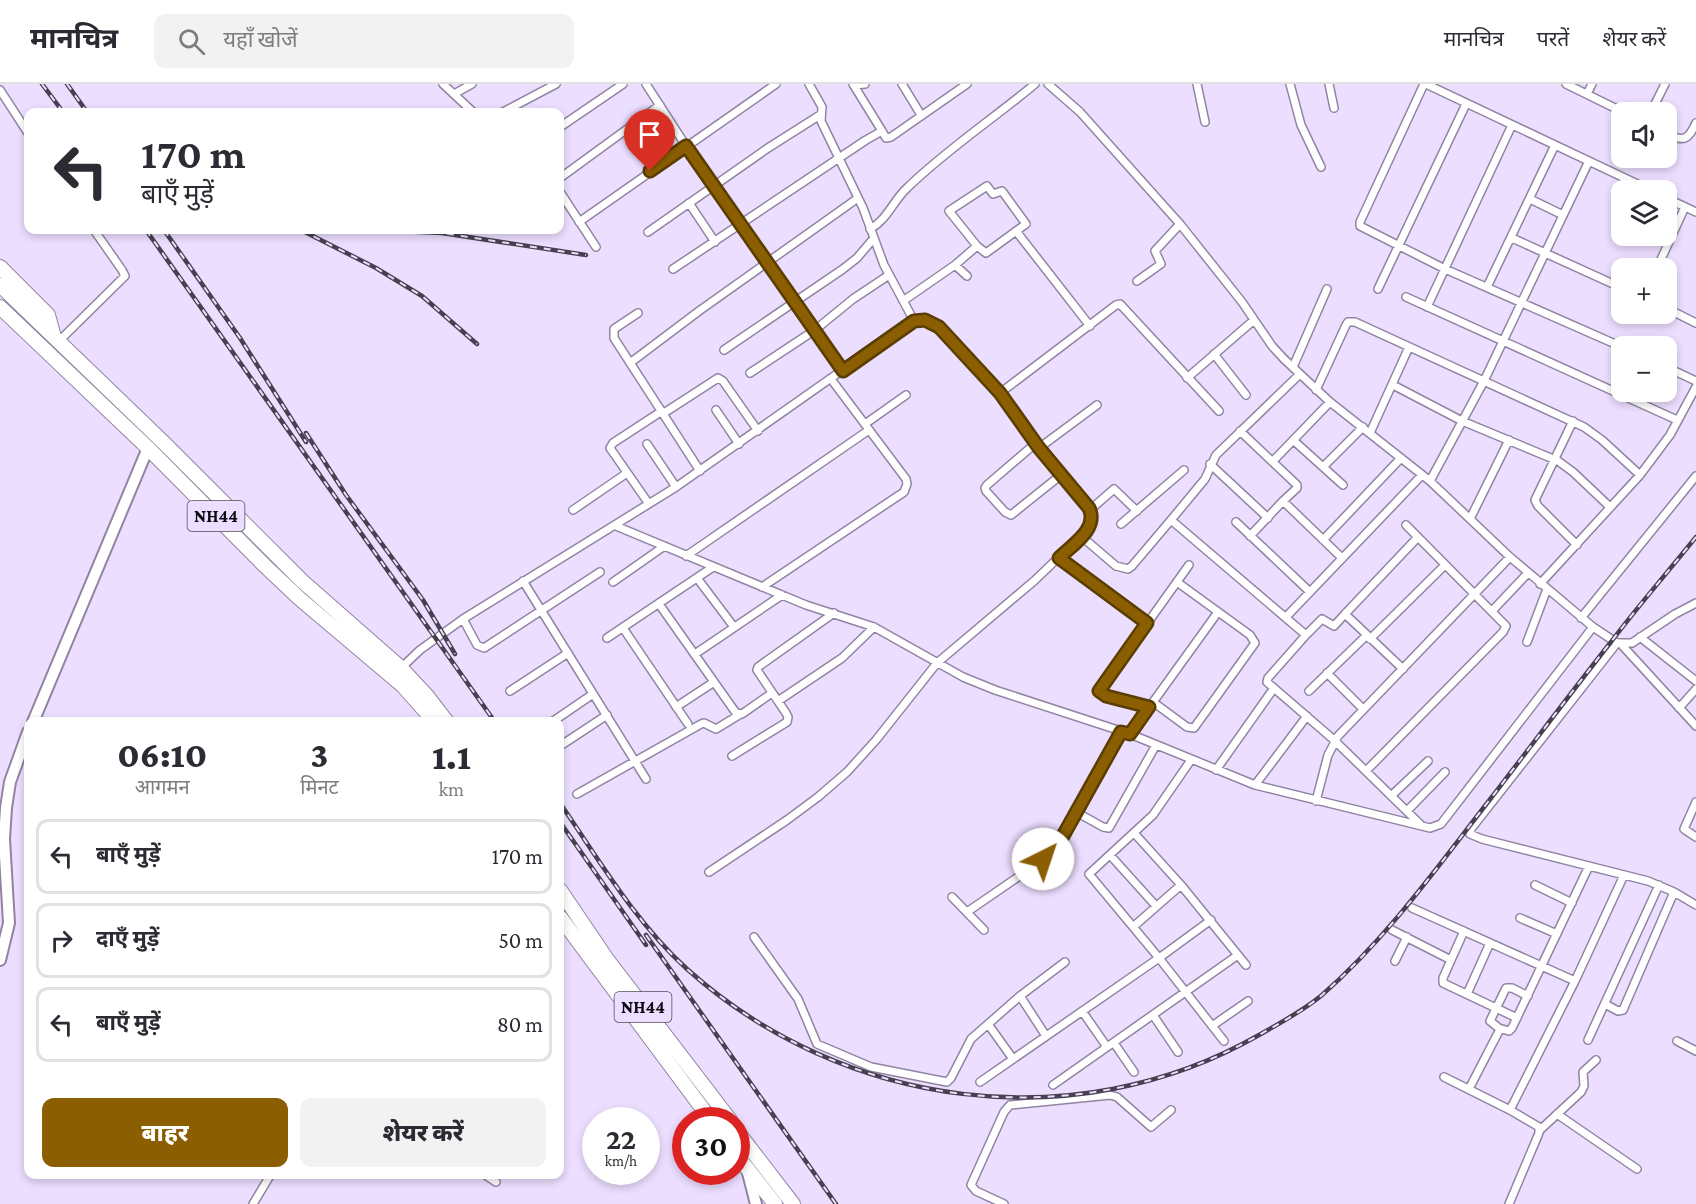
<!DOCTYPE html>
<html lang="hi">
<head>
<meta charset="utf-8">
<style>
	:root { --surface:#fff; --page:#f2f2f3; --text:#2b2b33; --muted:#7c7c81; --line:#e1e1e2; --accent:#8b5e02 }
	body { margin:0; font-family:"Crimson Pro","Noto Sans Devanagari",serif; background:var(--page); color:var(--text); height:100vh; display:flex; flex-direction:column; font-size:22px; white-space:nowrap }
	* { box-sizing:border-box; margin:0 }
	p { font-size:20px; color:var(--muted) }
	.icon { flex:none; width:33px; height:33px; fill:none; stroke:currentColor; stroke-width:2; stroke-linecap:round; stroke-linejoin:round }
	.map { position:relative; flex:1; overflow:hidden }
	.drawer { position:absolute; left:24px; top:633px; width:540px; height:462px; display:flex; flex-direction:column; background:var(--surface); border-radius:12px; box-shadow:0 3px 9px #0003 }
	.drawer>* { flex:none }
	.hud { position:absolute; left:24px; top:24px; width:540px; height:126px; border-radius:12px; box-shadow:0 3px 9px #0003; background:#fff; color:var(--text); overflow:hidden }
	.fabs { position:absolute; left:1611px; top:18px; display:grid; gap:12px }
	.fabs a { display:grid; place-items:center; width:66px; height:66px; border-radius:12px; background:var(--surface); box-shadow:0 3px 9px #0003; font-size:30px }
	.speed { position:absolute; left:582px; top:1023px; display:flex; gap:12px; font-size:30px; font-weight:700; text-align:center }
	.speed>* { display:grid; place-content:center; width:78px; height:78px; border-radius:50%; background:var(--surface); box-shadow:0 3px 9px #0003; line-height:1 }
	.speed small { font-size:15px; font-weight:400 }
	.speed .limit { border:9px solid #d22; background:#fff; color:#111 }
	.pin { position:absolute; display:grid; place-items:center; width:51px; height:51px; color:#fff; margin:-62px -26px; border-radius:50% 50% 50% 0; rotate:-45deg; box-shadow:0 0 6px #0007 }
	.pin .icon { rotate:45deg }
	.me { position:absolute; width:66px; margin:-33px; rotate:41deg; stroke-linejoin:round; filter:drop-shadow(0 0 4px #0008) }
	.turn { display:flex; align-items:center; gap:21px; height:126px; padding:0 18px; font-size:27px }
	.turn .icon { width:78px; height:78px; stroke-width:2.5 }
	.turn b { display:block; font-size:42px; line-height:51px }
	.eta { display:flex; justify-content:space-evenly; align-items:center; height:102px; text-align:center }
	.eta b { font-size:36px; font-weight:800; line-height:42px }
	.cta { display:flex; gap:12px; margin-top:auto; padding:12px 18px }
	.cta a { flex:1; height:69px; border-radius:12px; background:var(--accent); color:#fff; font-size:24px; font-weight:800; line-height:69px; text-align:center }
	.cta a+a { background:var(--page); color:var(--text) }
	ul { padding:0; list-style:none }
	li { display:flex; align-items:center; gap:18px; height:75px; margin:0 12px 9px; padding:0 6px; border:3px solid var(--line); border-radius:12px }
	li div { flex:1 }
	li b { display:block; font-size:22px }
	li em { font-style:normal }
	header { display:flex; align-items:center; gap:36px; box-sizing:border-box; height:84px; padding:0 30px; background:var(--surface); border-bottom:2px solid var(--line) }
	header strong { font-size:28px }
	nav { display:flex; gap:33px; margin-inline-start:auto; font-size:21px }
	.search { width:420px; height:54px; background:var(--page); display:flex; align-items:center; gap:15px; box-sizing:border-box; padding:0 21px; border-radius:12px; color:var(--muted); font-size:22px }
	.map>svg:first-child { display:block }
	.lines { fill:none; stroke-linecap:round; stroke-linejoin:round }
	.street-casing { stroke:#9184a2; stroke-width:10 }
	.secondary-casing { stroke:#9184a2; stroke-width:14 }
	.highway-casing { stroke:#9184a2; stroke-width:16 }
	.street { stroke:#fff; stroke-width:7 }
	.secondary { stroke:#fff; stroke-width:10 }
	.highway { stroke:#fff; stroke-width:14 }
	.rail-casing { stroke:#474050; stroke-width:4.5 }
	.rail { stroke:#ecdeff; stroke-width:2; stroke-dasharray:7; stroke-linecap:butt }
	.route-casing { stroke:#5a3d01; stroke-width:15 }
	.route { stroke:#8b5e02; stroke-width:10 }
	.labels { text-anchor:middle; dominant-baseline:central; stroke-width:6; stroke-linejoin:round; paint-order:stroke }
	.shield { fill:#ecdeff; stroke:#50495a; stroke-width:1.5 }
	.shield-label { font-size:18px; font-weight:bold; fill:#0d0913 }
</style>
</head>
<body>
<header>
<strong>मानचित्र</strong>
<div class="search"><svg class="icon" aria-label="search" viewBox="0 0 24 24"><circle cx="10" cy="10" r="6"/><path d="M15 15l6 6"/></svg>यहाँ खोजें</div>
<nav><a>मानचित्र</a><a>परतें</a><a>शेयर करें</a></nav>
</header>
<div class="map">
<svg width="1696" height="1120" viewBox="0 0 1696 1120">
	<rect width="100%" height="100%" fill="#ecdeff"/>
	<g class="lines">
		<g class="street-casing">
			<path id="street" d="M 443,0 L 473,28
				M 646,0 L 686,62 L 843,287
				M 809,0 L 822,23 L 821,37 L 863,124 L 884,181 L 914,237
				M 853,0 L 882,47
				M 902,0 L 921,31
				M 1048,0 L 1080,28 L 1180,140 L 1242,218 L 1272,262 L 1284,275 L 1330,318 L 1430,397 L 1510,473 L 1593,543 L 1617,559 L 1632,559 L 1675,530 L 1696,519
				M 1197,0 L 1205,38
				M 1290,0 L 1301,41 L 1321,83
				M 1329,0 L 1334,24
				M 1424,0 L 1360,138 L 1360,142 L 1445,185 L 1622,263
				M 1426,0 L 1650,106
				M 1566,0 L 1623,28
				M 854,1 L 865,0
				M 0,6 L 28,49
				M 454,10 L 472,0
				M 1587,10 L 1592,0
				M 503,28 L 556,0
				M 1651,28 L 1665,0
				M 560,43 L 623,0
				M 1666,50 C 1685,58 1688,56 1696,39
				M 560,94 L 660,21
				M 560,108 L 596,163
				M 1666,114 L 1696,128
				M 1530,115 L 1563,131
				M 689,119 L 715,158
				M 579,138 L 776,0
				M 870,145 C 887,136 893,117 907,104 C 946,66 993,35 1035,0
				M 1016,147 L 1090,242
				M 648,148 L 768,64 L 820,31
				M 1512,154 L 1622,204
				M 955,181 L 977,162 L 949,127 L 987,102 L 993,110 L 1002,107 L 1026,140 L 986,169 L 977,162
				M 1657,184 L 1685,123
				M 673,185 L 866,56 L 882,47 L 886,54 L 891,53 L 967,0
				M 1137,197 L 1161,180 L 1155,167 L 1180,140
				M 1487,203 L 1555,61
				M 1378,205 L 1466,20
				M 1406,213 L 1677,336
				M 903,217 L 955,181 L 967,192
				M 1427,223 L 1512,41
				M 1666,224 L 1696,239
				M 638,229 L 614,245 L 614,254 L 700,387
				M 58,258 L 125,192 L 122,186 L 94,146
				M 724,266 L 843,185 L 857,174 L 874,154
				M 1214,270 L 1246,311
				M 630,279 L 699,227 L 858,114
				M 1293,283 L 1327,205
				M 1666,283 L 1696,297
				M 750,289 L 815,246 L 853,215 L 889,191
				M 1187,294 L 1254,236
				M 1393,301 L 1462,337 L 1558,377 L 1573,388 L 1610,423
				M 1316,306 L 1346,241 L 1348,238 L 1355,238 L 1584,343 L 1602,356 L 1640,391
				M 1000,309 L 1116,221 L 1120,220 L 1219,327
				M 716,326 L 739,360
				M 664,329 L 718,294 L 723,297 L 758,347
				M 1573,337 L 1535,416 L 1538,422 L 1577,461
				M 865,340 L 906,311
				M 1240,347 L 1297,401 L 1297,404 L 1283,417
				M 1370,349 L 1409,263
				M 1293,356 L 1343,401
				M 1036,359 L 987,401 L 985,404 L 986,407 L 1005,428 L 1011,431 L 1061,391
				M 647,360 L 676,403
				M 1039,364 L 1097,321
				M 1273,377 L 1330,318
				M 1210,380 L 1268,434
				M 1323,383 L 1363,343
				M 1430,397 L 1484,297 L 1589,77
				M 649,420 L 610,364 L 613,359 L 662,327
				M 573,426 L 627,389
				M 1090,426 L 1114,405 L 1137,427
				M 1470,435 L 1509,356
				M 1171,436 L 1205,395 L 1216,371 L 1300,290
				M 1236,438 L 1310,508
				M 1121,440 L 1184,386
				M 616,442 L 806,521 L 874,543 L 963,593 L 995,606 L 1130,650 L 1255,701 L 1430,744 L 1441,740 L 1593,543
				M 1081,452 L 1116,482 L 1128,485 L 1132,482 L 1171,436 L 1306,551 L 1322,535 L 1334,542 L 1345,530 L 1403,585
				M 1250,452 L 1283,417 L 1342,474
				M 1323,456 L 1401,374
				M 686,472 L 869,346
				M 1059,474 L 1147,539
				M 697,494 L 734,543
				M 523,497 L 646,695
				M 613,498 L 663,463
				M 1540,500 L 1640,391 L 1670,351 L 1696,303
				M 762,503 L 904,408 L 907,400 L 906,395 L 831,295
				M 659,520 L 736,629 L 742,630 L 772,609
				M 1492,527 L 1528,489
				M 1345,530 L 1418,453
				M 1286,533 L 1422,391
				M 1581,534 L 1696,392
				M 463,535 L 477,561 L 484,564 L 600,488
				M 623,544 L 688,640
				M 1306,551 L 1268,594 L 1267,598 L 1334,656 L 1422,742
				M 1640,553 L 1696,597
				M 607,554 L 713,483
				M 1370,555 L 1445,481
				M 1527,558 L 1547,505
				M 1617,559 L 1471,745 L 1470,750 L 1482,755 L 1648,797 L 1674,808 L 1696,821
				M 1620,559 L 1696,642
				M 695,570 L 782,511
				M 401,584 L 420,566 L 463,535 L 676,403 L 908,240 C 920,234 929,236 939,243 L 1000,309 L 1054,383 L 1089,424 L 1092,430 L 1091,438 L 1081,452 L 1034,497 L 937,579 L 876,656 L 847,688 L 818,713 L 787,736 L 709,788
				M 1327,589 L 1363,625
				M 510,607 L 568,569
				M 1309,607 L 1367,551
				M 778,617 L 842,574 L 874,543
				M 1153,618 L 1187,643 L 1194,644 L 1255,559 L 1250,551 L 1177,498
				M 676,623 L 714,598
				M 1149,623 L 1106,612 L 1099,607 L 1189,481
				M 1679,624 L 1696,605
				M 552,638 L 593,610
				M 1130,650 L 1218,528
				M 560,662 L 607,631
				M 732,672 L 787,638 L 788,633 L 786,629 L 757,586 L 758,583 L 834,529
				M 1216,686 L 1274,604
				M 1366,687 L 1503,548 L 1506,542 L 1406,441
				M 1255,701 L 1307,632
				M 577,710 L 701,640 L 704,639 L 716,645 L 739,631
				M 1391,712 L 1428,677
				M 1316,717 L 1328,671 L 1338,652 L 1510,473
				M 1696,718 L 1684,745 L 1696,753
				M 1407,727 L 1445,688
				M 1076,728 L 1103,743 L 1109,744 L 1156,661
				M 1135,750 L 1181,801 L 1246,881
				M 1110,771 L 1156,822
				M 1535,801 L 1572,819
				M 952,813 L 984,846
				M 1412,824 L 1575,897
				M 967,828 L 1050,771 L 1054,766 L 1121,648
				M 1520,834 L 1557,850
				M 1211,836 L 1159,874 L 1224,957
				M 1133,843 L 1181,801
				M 1392,846 L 1451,876
				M 1464,847 L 1443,894 L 1443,899 L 1517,934
				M 754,853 L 798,915 L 817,960 L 871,983 L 947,998 L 951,994 L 971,955 L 1020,912
				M 1395,877 L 1407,853
				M 1467,910 L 1490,859
				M 1605,920 L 1618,927 L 1623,926 L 1674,808
				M 1082,927 L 1107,963
				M 1153,931 L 1178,968
				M 988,940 L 1013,975
				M 1212,942 L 1248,917
				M 1500,945 L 1490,937 L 1506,904 L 1512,904 L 1528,912
				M 1046,952 L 1020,912 L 1065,878
				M 1588,956 L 1659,801
				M 1677,957 L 1696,967
				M 1114,959 L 1134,988
				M 1444,993 L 1510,1026 L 1539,1043 L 1539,1049 L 1509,1120
				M 980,998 L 1159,874 L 1089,790 L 1153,731 L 1191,676
				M 1053,1001 L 1238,871
				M 1469,1005 L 1499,947 L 1502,945 L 1509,947 L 1512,944 L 1589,782
				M 1510,1026 L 1575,897 L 1624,791
				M 1557,1030 L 1637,1085
				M 1540,1046 L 1581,1008 L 1584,1002 L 1583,988 L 1596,976
				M 484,1090 L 496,1098
				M 253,1120 L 271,1090
				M 1004,1120 L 976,1107 L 971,1101 L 1004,1028 L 1010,1021 L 1110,1011 L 1117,1013 L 1151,1043 L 1171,1026"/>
		</g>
		<g class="secondary-casing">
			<path id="secondary" d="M 33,638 L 148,364
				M 0,876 L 9,839 L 4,755 L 6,724 L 10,698 L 28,648
				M 747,1085 L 756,1120"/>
		</g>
		<g class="highway-casing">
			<path id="highway" d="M 0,183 L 48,231 L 54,253
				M 0,201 L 164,359 L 302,497 L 401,584 L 427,612 L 447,638
				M 0,223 L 148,364 L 265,482 L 300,515 L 403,602 L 435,638
				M 560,806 L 606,874 L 730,1036
				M 560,833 L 711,1036
				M 736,1046 L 793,1120
				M 736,1070 L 775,1120"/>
		</g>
		<use href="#street" class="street"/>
		<use href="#secondary" class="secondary"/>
		<use href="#highway" class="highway"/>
		<g class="rail-casing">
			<path id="rail" d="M 42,0 L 63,28
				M 67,0 L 87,28
				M 146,146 L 495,638
				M 164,146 L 240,254 L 306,358
				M 301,146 L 376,184 L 422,212 L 477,260
				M 377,146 L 442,149 L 586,171
				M 306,349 L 346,411 L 423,516 L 455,570
				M 560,719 C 599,776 636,839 687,885 C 843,1025 1075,1056 1259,951 C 1280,939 1303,927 1322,911 C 1386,855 1436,785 1488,718 C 1529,665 1569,611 1611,558 C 1638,522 1668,488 1696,453
				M 560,738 L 646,861
				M 646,851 L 836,1120"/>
		</g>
		<use href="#rail" class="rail"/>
	</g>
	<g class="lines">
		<g class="route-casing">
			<path id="route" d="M 650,87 L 686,62 L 843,287 L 914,237 L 925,236 L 939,243 L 1000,309 L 1039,364 L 1089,424 C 1099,445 1072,461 1059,474 L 1147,539 L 1099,607 L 1106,612 L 1149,623 L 1130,650 L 1121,648 L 1059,759 L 1050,771 L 1043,775"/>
		</g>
		<use href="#route" class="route"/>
	</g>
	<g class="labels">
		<g class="shield">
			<rect x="187.5" y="417" width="57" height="30" rx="4.5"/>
			<rect x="614.5" y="908" width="57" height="30" rx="4.5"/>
		</g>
		<g class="shield-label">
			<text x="216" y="432">NH44</text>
			<text x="643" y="923">NH44</text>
		</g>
	</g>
</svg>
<div class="fabs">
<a><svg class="icon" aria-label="sound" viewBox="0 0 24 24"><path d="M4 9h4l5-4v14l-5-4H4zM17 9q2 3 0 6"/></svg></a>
<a><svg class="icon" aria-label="layers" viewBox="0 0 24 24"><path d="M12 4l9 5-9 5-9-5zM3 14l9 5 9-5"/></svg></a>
<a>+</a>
<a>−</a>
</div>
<div class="speed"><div>22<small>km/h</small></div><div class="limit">30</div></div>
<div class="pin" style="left:650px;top:87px;background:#d93025"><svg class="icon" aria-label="arrive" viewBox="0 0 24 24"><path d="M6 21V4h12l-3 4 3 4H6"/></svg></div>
<svg class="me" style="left:1043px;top:775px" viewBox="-20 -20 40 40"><circle r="19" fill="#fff"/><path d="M0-13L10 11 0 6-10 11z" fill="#8b5e02"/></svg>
<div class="hud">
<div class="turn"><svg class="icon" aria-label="left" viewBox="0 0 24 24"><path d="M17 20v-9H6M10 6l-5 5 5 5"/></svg><div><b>170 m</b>बाएँ मुड़ें</div></div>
</div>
<section class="drawer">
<div class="eta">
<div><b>06:10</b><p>आगमन</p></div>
<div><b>3</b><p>मिनट</p></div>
<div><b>1.1</b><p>km</p></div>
</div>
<ul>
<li><svg class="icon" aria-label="left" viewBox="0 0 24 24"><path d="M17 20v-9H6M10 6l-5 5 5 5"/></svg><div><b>बाएँ मुड़ें</b></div><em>170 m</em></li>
<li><svg class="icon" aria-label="right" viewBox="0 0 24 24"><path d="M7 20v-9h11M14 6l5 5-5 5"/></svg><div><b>दाएँ मुड़ें</b></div><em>50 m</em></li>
<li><svg class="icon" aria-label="left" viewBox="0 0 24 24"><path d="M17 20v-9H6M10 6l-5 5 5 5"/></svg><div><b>बाएँ मुड़ें</b></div><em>80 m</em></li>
</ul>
<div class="cta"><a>बाहर</a><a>शेयर करें</a></div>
</section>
</div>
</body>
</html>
